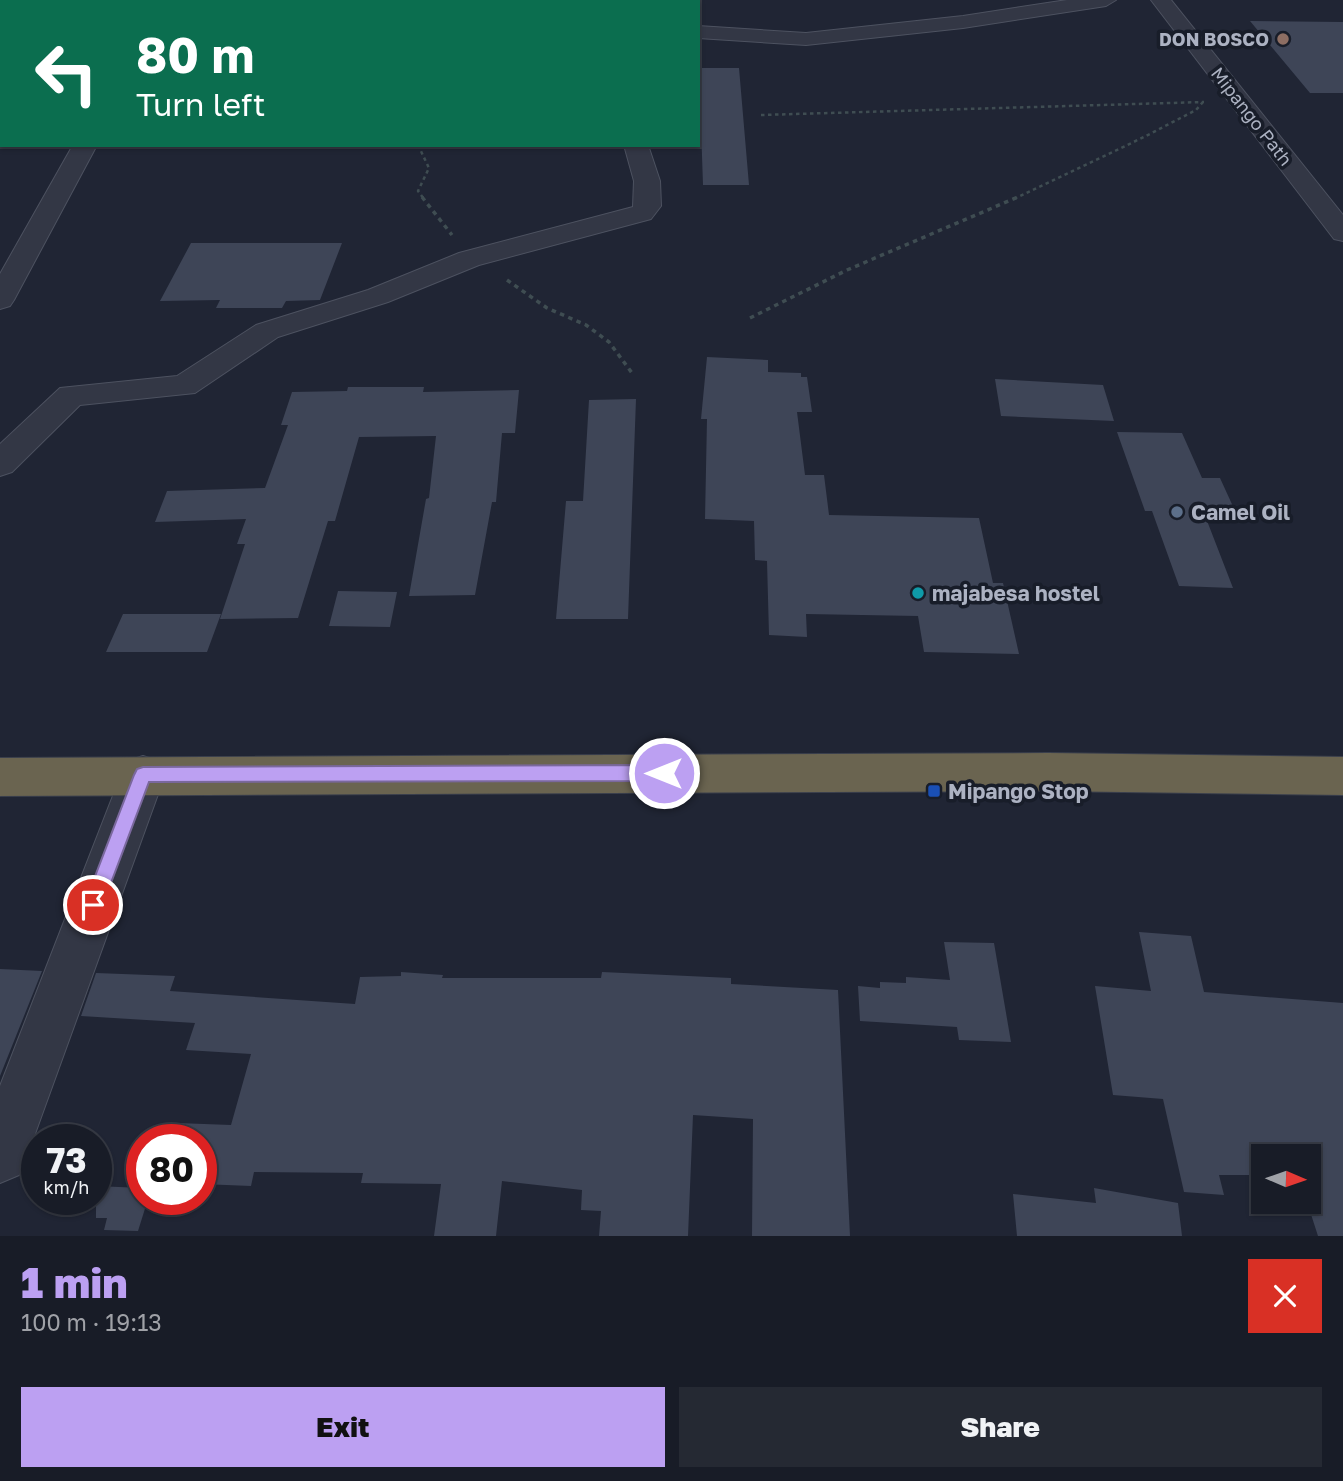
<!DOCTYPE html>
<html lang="en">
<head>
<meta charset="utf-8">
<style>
	:root { --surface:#181c27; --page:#252933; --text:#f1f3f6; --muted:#9fa1a7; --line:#363a44; --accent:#bca0f2 }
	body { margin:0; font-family:"Golos Text",sans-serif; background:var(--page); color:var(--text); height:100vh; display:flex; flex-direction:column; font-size:26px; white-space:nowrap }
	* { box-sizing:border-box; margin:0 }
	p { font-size:23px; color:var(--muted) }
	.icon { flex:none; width:38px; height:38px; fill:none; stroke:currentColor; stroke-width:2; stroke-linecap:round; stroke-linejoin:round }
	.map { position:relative; height:1236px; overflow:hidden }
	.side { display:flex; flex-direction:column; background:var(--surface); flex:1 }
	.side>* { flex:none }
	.top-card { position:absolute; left:0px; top:0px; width:700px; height:147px; box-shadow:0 2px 5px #0004,0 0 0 2px var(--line); background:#0b6e4f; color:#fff; overflow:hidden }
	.needle { width:46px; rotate:92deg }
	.fabs { position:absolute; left:1251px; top:1144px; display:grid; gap:14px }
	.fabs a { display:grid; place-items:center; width:70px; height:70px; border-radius:0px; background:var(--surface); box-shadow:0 2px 5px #0004,0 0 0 2px var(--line); font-size:35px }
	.speed { position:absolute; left:21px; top:1124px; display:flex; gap:14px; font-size:35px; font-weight:700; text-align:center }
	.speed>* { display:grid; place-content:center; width:91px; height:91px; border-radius:50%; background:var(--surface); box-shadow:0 2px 5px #0004,0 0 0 2px var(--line); line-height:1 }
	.speed small { font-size:18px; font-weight:400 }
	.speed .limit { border:10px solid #d22; background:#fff; color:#111 }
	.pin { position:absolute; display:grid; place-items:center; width:60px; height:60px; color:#fff; margin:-30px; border:4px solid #fff; border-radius:50%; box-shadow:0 2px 7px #0007 }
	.me { position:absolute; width:77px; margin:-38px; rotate:270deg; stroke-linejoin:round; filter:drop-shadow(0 0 5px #0008) }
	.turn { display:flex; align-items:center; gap:24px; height:147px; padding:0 21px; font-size:32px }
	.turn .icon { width:91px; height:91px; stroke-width:2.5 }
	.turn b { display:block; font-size:49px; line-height:60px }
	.round { display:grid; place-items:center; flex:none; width:74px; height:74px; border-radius:0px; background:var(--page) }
	.headline { display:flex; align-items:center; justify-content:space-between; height:119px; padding:0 21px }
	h1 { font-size:42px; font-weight:800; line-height:52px; color:var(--accent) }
	.primary-button { display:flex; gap:14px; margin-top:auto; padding:14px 21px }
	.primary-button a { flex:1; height:80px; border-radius:0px; background:var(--accent); color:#111; font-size:28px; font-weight:800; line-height:80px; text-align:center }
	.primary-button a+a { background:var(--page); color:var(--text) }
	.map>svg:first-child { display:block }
	.building { fill:#3e4557 }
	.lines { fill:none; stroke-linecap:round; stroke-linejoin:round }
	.minor-casing { stroke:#4d5260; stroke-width:2 }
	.highway-casing { stroke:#3a3f4c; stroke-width:2 }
	.path-far1 { stroke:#3f4d52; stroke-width:2.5; stroke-dasharray:3.5 3.5; stroke-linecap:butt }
	.path { stroke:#3f4d52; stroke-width:3.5; stroke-dasharray:4.5 4.5; stroke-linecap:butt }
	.minor { fill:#333745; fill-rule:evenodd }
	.highway { fill:#6a6450; fill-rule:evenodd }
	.route { fill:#bca0f2; stroke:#7a689d; stroke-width:2 }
	.education-dot { fill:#8d6e63; stroke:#181d29; stroke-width:2.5 }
	.service-dot { fill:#5c6f8a; stroke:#181d29; stroke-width:2.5 }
	.culture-dot { fill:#0f9aa8; stroke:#181d29; stroke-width:2.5 }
	.transit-dot { fill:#1a4fb4; stroke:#181d29; stroke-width:2.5 }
	.labels { text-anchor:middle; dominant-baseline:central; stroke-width:7; stroke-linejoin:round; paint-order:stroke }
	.far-poi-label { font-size:18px; font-weight:bold; fill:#acb2c2; stroke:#181d29; text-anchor:end }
	.far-street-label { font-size:18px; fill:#acb2c2; stroke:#181d29 }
	.poi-label { font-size:21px; font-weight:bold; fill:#acb2c2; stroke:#181d29; text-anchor:start }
</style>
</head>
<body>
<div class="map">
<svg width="1343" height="1236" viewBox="0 0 1343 1236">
	<rect width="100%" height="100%" fill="#202534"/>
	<path class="building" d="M 1250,21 L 1343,22 L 1343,93 L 1310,93 Z
		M 699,68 L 739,68 L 749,185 L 703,185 Z
		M 191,243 L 342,243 L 320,300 L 286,301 L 282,308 L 216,308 L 220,300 L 160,301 Z
		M 707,357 L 768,360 L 768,372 L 801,373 L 801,377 L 807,377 L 812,412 L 797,412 L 805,475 L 824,475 L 829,515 L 979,518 L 993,583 L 1003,583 L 1019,654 L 924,652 L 918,616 L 806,614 L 807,637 L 769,635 L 767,561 L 755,560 L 754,521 L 705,519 L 707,419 L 701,419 Z
		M 995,379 L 1103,385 L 1114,421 L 1001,416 Z
		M 348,387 L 424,387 L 423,392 L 519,390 L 515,433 L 502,433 L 496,502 L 492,502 L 475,595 L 409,596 L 426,499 L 429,498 L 436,436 L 359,437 L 335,521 L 328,521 L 298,618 L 220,619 L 245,544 L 237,544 L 246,519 L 155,522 L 167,491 L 265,488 L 288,425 L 281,425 L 292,392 L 347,391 Z
		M 636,399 L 628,619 L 556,619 L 566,501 L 583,501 L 589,400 Z
		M 1117,432 L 1182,433 L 1202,478 L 1220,478 L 1236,513 L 1204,513 L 1233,588 L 1179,586 L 1152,511 L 1145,511 Z
		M 338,591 L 397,592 L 390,627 L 329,626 Z
		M 123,614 L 221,614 L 207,652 L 106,652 Z
		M 1139,932 L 1191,936 L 1204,992 L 1343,1003 L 1343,1236 L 1318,1236 L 1307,1202 L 1309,1157 L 1264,1157 L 1264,1175 L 1219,1175 L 1224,1195 L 1184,1192 L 1163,1099 L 1113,1095 L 1095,986 L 1151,991 Z
		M 944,942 L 994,943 L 1011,1042 L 959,1040 L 957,1027 L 860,1021 L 858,986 L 880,988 L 880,982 L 906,983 L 906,977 L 950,980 Z
		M 0,969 L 42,971 L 0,1076 Z
		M 401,972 L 443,975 L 442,978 L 601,978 L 602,972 L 731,978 L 731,984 L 838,990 L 850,1236 L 752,1236 L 753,1119 L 693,1115 L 688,1236 L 599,1236 L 601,1211 L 581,1210 L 582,1190 L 502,1181 L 496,1236 L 434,1236 L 441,1184 L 361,1183 L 363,1173 L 254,1172 L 251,1186 L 201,1184 L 201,1139 L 172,1139 L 177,1123 L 231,1125 L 251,1054 L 186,1050 L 195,1023 L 81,1016 L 96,973 L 175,976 L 170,991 L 355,1004 L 360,977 L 401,976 Z
		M 96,1186 L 142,1188 L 142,1199 L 148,1199 L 138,1231 L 104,1230 L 107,1218 L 96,1218 Z
		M 1094,1188 L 1178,1203 L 1182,1236 L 1017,1236 L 1013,1194 L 1096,1203 Z"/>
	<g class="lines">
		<g class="minor-casing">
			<path id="minor" d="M 257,0 L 279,0 L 256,2 Z
				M 1067,0 L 1116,0 L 1106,6 L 963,28 L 806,45 L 698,38 L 698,26 L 806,33 L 963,16 Z
				M 1151,0 L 1171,0 L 1343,215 L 1343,241 L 1334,239 Z
				M 73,145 L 97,145 L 14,300 L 10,306 L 0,309 L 0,274 Z
				M 624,145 L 648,145 L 660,181 L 661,206 L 651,219 L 479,265 L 388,302 L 278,337 L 195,393 L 80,405 L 12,472 L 0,476 L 0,444 L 60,388 L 177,376 L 256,325 L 368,290 L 459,253 L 633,207 L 634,181 Z
				M 143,756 L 158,761 L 165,775 L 27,1156 L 19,1175 L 0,1183 L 0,1086 L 121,775 L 128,761 Z"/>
		</g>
		<g class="highway-casing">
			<path id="highway" d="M 1048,753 L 1343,757 L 1343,795 L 1048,791 L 0,796 L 0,758 Z"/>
		</g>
		<path class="path-far1" d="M 761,115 L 1204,102
			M 418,145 L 429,168 L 418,191 L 424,199
			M 1014,199 L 1144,137 L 1196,110 L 1203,102"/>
		<path class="path" d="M 422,197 L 452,235
			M 507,280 L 547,308 L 586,325 L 609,342 L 632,373
			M 750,318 L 847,270 L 1018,197"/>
		<use href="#minor" class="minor"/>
		<use href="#highway" class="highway"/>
	</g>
	<path class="route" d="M 664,765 L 670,768 L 673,773 L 670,779 L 664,781 L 149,782 L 100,912 L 93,915 L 87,912 L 84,905 L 134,775 L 137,769 L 143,767 Z"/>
	<circle class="education-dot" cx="1283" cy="39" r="7"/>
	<circle class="service-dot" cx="1177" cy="512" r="7"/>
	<circle class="culture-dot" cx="918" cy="593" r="7"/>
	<rect class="transit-dot" x="927" y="784" width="14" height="14" rx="3.5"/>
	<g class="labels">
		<g class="far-poi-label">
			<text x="1269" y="39">DON BOSCO</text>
		</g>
		<g class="far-street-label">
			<text transform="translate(1252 116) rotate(52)">Mipango Path</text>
		</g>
		<g class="poi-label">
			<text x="1191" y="512">Camel Oil</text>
			<text x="932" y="593">majabesa hostel</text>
			<text x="948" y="791">Mipango Stop</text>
		</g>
	</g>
</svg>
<div class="fabs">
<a><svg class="needle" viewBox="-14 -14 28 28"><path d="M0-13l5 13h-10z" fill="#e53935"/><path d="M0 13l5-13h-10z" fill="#9fa1a7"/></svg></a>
</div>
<div class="speed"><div>73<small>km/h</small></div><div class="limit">80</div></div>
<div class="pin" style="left:93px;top:905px;background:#d93025"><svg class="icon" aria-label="arrive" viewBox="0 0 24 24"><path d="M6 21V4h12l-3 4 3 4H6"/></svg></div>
<svg class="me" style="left:664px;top:773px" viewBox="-20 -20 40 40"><circle r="17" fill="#bca0f2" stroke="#fff" stroke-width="3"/><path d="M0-11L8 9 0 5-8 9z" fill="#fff"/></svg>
<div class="top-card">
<div class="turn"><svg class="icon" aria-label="left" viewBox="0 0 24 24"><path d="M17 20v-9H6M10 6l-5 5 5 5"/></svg><div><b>80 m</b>Turn left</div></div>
</div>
</div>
<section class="side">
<div class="headline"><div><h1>1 min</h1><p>100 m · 19:13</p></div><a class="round" style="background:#d93025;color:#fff"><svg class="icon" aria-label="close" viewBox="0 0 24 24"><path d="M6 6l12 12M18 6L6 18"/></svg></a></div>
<div class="primary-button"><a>Exit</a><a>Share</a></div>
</section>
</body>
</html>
